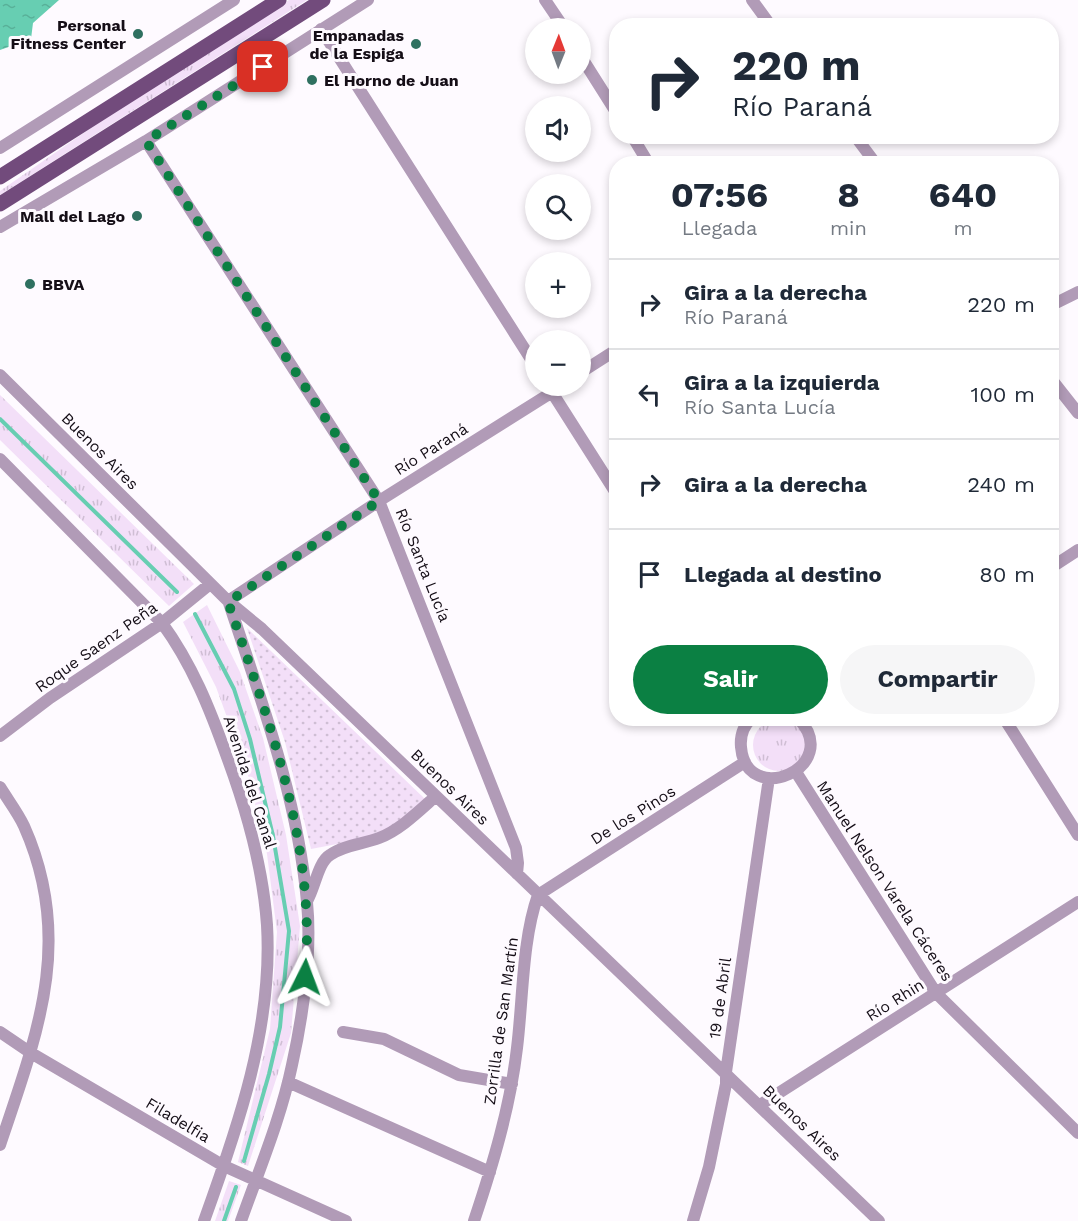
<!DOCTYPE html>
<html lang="es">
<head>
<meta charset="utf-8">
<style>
	:root { --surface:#fff; --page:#f6f6f7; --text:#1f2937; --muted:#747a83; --line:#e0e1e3; --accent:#0b8043 }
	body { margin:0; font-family:"Work Sans",sans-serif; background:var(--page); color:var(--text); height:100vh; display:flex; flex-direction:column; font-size:22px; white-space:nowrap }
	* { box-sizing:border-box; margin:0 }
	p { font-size:20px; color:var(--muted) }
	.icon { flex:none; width:33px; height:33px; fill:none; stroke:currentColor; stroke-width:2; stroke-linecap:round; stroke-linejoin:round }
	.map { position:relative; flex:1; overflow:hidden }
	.side { position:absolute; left:609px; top:156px; width:450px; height:570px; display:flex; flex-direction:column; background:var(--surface); border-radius:24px; box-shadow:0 3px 9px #0003 }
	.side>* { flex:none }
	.banner { position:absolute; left:609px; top:18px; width:450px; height:126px; border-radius:24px; box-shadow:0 3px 9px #0003; background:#fff; color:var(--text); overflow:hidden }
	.needle { width:39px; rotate:1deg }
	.controls { position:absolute; left:525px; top:18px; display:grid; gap:12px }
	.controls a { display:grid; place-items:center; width:66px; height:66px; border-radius:50%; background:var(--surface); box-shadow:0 3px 9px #0003; font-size:30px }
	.pin { position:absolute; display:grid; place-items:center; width:51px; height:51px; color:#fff; margin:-26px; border-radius:12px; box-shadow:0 3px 9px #0006 }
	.me { position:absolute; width:66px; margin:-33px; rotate:3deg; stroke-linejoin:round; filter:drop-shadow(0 0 4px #0008) }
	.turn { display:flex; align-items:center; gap:21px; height:126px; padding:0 24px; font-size:27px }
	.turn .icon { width:78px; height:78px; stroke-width:2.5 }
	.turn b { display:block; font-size:42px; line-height:51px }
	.eta { display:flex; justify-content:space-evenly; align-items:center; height:102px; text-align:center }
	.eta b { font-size:36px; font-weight:700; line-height:42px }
	.primary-button { display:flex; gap:12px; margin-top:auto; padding:12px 24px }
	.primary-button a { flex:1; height:69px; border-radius:36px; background:var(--accent); color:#fff; font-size:24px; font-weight:700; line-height:69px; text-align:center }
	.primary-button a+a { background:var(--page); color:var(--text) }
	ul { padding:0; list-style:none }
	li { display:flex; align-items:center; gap:18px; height:90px; padding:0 24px; border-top:2px solid var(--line) }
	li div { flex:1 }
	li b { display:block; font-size:22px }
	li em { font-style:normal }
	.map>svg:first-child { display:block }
	.grass { fill:url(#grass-tufts) }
	.park { fill:url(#park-dots) }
	.water { fill:url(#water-ripples) }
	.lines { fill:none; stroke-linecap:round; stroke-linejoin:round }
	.stream { stroke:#67ceb2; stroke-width:4 }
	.minor { stroke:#b19bb7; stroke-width:12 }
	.major { stroke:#724b7c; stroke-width:15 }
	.route { stroke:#0b8043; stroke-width:10; stroke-dasharray:0 18 }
	.poi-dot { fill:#2f7060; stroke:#fefaff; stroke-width:2 }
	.labels { text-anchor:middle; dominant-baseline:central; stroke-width:6; stroke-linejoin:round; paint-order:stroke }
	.poi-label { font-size:16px; font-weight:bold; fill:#150e17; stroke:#fefaff; text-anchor:end }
	.street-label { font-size:16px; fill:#150e17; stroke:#fefaff }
</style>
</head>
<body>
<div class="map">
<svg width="1078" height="1221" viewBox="0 0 1078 1221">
	<defs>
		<pattern id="grass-tufts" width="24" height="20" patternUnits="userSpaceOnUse" patternTransform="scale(1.5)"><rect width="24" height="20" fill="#f3dff8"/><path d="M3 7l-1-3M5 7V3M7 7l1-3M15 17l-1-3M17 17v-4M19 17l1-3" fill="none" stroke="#cfbed4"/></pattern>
		<pattern id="park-dots" width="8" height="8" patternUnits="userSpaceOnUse" patternTransform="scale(1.5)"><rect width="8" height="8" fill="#f3dff8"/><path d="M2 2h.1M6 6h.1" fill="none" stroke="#cfbed4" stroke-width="1.8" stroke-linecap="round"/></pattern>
		<pattern id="water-ripples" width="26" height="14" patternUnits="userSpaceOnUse" patternTransform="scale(1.5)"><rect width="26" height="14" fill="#67ceb2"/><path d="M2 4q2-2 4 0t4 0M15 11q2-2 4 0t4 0" fill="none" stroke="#58b098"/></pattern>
	</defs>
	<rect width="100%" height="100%" fill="#fefaff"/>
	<path class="grass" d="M 289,0 L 307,0 L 0,195 L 0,191 L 124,105 Z
		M 0,395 L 194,584 L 169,606 L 0,440 Z
		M 207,605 L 240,672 L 263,738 L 286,835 L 300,926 L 291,1033 L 248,1166 L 238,1162 L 270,1029 L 277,932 L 267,854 L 248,775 L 216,687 L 183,622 Z
		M753 745a26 26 0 1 1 52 0a26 26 0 1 1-52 0Z
		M 229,1181 L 241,1185 L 228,1221 L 215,1221 Z"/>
	<path class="park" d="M 247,628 L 426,800 L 379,836 L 311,849 L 285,742 Z"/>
	<path class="water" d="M 0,0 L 59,0 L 33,23 L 31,39 L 0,50 Z"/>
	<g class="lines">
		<path class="stream" d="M 0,419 L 177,592
			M 195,614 L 234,689 L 250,739 L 273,836 L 289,931 L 280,1027 L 269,1074 L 244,1161
			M 224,1221 L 236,1187"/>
		<path class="minor" d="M 545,0 L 564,28
			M 752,0 L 771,26
			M 321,29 L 536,367
			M 580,55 L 616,112
			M 632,136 L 649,164
			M 855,136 L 876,164
			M 146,141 L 379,501 L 516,848 L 518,863 L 517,874
			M 0,148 L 234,0
			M 0,227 L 146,141 L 368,0
			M 1052,305 L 1078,292
			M 580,373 L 616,350
			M 0,375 L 228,601 L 262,629 L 879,1221
			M 1052,380 L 1078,413
			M 548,386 L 616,493
			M 0,459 L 162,623 C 192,664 210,709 227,757 C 247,811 263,868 267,925 C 273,1027 238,1127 204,1221
			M 1052,567 L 1078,550
			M 228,601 L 379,501 L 562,386
			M 229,603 C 261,700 298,799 307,902 C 312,952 303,1016 292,1065 C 281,1118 259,1170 241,1221
			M 752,718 C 743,726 740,736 741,747 C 746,809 845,767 798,718
			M 1004,718 L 1078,835
			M 0,736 L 50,698 L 162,623 L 210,584
			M 796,772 L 936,993 L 1078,1133
			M 0,787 C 8,800 18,813 24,826 C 75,940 37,1035 0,1145
			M 307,901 C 315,888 318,862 330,855 C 343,845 364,844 379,838 C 400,830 419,811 436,796
			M 0,1032 L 31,1053 L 224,1166 L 346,1221
			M 343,1032 L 384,1039 L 459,1075 L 512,1084
			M 288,1082 L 490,1172
			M 760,1105 L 1078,902
			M 474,1221 C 493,1164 510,1108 517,1048 C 523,1000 522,940 538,895 L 745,762
			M 693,1221 L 709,1167 L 726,1084 L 726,1072 L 769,778"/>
		<path class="major" d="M 0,177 L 279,0
			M 0,204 L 323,0"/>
	</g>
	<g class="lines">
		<path class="route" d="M 263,67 L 146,141 L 379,501 L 228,602 C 269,721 317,848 305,977"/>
	</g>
	<g class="poi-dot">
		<circle cx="138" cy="34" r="6"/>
		<circle cx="416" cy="44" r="6"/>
		<circle cx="312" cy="80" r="6"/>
		<circle cx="137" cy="216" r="6"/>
		<circle cx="30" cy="284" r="6"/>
	</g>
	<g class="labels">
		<g class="poi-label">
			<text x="126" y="25">Personal<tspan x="126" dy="18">Fitness Center</tspan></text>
			<text x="404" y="35">Empanadas<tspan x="404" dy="18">de la Espiga</tspan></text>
			<text x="324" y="80" text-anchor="start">El Horno de Juan</text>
			<text x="125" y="216">Mall del Lago</text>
			<text x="42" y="284" text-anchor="start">BBVA</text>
		</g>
		<g class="street-label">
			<text transform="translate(431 449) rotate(-32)">Río Paraná</text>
			<text transform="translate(100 451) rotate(45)">Buenos Aires</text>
			<text transform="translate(423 565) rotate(68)">Río Santa Lucía</text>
			<text transform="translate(96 647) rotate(-35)">Roque Saenz Peña</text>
			<text transform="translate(250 782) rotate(72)">Avenida del Canal</text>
			<text transform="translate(450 787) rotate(44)">Buenos Aires</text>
			<text transform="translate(633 815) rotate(-32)">De los Pinos</text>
			<text transform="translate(885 881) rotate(57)">Manuel Nelson Varela Cáceres</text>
			<text transform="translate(720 998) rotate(-82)">19 de Abril</text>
			<text transform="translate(895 1000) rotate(-32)">Río Rhin</text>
			<text transform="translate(501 1021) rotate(-82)">Zorrilla de San Martín</text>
			<text transform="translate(178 1120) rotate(31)">Filadelfia</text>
			<text transform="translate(802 1123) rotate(44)">Buenos Aires</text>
		</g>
	</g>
</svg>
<div class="controls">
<a><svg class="needle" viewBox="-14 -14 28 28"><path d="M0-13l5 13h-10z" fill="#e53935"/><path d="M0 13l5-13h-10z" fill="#747a83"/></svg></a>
<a><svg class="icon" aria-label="sound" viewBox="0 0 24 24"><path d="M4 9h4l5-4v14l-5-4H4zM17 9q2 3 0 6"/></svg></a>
<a><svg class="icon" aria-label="search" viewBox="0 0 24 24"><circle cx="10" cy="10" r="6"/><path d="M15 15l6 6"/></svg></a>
<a>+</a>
<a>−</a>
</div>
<div class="pin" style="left:263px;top:67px;background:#d93025"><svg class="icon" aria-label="arrive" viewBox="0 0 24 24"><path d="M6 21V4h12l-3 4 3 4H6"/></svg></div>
<svg class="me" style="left:305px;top:977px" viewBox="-20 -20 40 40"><path d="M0-17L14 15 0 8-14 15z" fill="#0b8043" stroke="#fff" stroke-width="4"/></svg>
<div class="banner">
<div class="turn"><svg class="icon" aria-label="right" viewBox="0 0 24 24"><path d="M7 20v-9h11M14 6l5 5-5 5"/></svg><div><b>220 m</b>Río Paraná</div></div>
</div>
<section class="side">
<div class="eta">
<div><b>07:56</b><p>Llegada</p></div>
<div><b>8</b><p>min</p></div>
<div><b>640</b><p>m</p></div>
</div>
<ul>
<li><svg class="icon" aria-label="right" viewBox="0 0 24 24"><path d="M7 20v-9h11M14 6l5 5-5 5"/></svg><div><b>Gira a la derecha</b><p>Río Paraná</p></div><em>220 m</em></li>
<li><svg class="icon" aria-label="left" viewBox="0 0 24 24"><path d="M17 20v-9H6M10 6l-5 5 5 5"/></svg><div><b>Gira a la izquierda</b><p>Río Santa Lucía</p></div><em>100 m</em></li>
<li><svg class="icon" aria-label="right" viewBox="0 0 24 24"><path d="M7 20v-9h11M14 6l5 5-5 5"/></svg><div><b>Gira a la derecha</b></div><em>240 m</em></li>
<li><svg class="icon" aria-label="arrive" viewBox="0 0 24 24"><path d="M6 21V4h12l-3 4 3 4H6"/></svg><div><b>Llegada al destino</b></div><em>80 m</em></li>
</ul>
<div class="primary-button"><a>Salir</a><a>Compartir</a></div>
</section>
</div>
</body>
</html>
